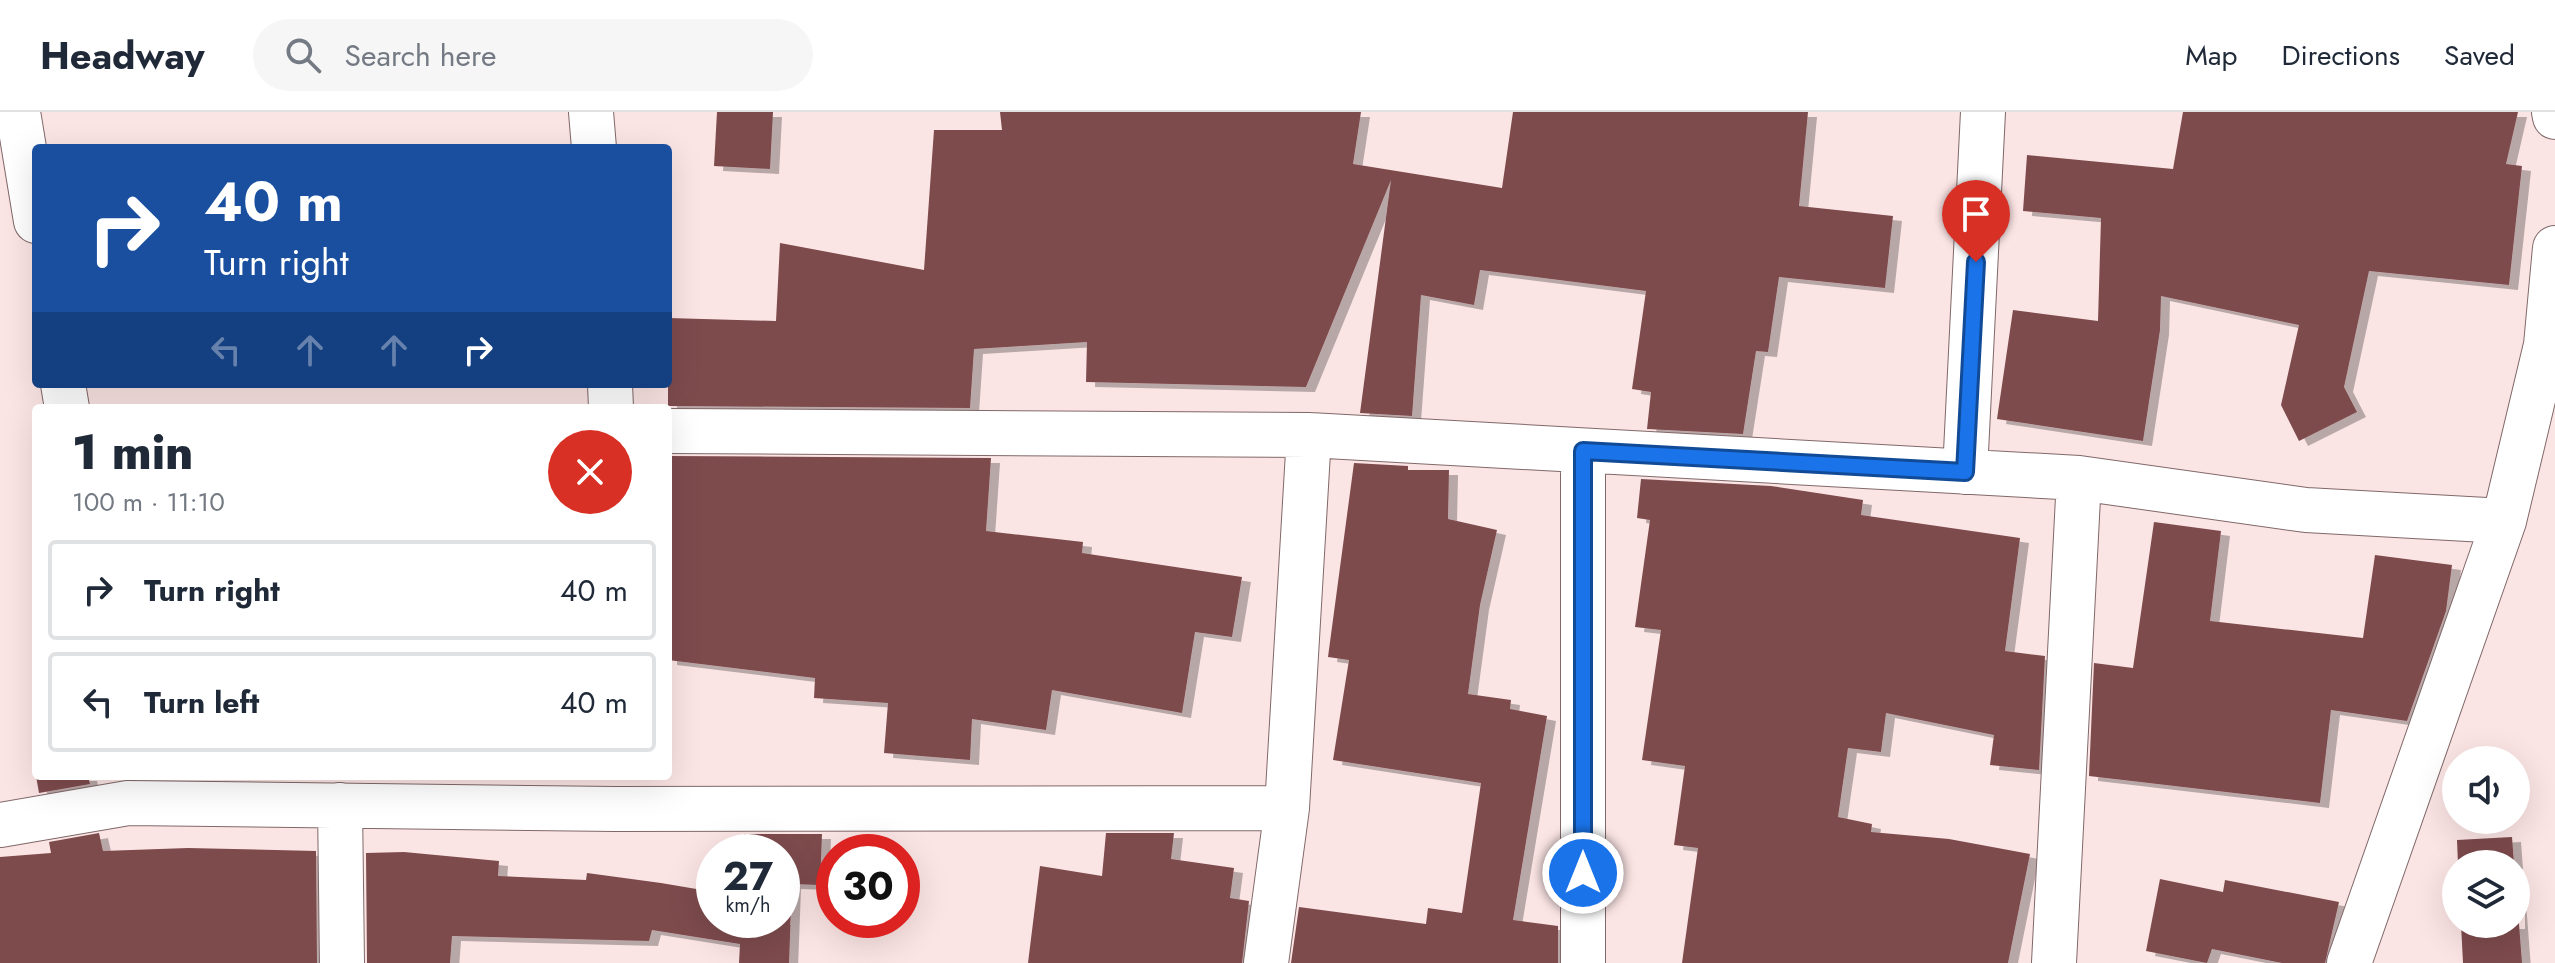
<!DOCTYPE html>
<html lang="en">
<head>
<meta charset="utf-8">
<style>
	:root { --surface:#fff; --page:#f6f6f7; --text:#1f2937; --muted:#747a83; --line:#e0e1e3 }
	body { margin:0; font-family:Jost,sans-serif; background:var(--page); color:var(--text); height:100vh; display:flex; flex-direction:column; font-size:30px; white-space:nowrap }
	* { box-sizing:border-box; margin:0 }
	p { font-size:26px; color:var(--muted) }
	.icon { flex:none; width:44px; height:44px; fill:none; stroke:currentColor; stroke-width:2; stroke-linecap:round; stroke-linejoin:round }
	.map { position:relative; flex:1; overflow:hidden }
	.drawer { position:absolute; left:32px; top:292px; width:640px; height:376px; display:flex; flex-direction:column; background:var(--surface); border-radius:8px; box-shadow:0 8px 32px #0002 }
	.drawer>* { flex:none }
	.guide { position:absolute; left:32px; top:32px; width:640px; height:244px; border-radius:8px; box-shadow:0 8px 32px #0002; background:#1a4fa0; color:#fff; overflow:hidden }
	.controls { position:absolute; left:2442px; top:634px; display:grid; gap:16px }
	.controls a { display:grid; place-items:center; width:88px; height:88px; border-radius:50%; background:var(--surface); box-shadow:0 8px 32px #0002; font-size:40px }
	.speed { position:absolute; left:696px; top:722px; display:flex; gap:16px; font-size:40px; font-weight:700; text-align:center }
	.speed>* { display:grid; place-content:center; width:104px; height:104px; border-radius:50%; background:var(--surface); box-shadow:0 8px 32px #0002; line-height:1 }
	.speed small { font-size:20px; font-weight:400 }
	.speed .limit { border:12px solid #d22; background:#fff; color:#111 }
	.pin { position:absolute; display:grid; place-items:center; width:68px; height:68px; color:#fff; margin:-82px -34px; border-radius:50% 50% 50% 0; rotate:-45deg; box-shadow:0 0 8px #0007 }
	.pin .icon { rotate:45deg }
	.me { position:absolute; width:88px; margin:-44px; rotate:0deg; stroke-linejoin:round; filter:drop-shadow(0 0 6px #0008) }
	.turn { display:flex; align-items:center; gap:28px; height:168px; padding:0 40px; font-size:36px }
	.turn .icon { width:104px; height:104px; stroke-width:2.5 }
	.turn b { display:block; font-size:56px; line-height:68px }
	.lanes { display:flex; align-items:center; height:76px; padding:0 40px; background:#0003; justify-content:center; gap:40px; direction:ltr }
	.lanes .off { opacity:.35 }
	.round { display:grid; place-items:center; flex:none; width:84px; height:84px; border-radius:42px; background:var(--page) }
	.headline { display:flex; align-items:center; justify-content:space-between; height:136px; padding:0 40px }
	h1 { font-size:48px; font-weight:800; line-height:60px }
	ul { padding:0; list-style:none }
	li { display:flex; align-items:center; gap:24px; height:100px; margin:0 16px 12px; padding:0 24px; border:4px solid var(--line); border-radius:8px }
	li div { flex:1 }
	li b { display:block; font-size:30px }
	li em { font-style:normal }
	header { display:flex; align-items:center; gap:48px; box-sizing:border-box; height:112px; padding:0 40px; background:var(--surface); border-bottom:2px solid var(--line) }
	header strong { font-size:38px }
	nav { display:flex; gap:44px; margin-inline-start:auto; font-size:28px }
	.search { width:560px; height:72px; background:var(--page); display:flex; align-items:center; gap:20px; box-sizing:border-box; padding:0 28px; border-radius:44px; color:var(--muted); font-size:30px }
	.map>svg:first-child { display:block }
	.building { fill:#7e4b4d; filter:url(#shadow) }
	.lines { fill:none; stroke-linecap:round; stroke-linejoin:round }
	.street-casing { stroke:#816869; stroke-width:46 }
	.street { stroke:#fff; stroke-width:44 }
	.route-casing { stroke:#114b97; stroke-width:20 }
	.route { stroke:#1a73e8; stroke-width:14 }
</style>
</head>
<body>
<header>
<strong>Headway</strong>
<div class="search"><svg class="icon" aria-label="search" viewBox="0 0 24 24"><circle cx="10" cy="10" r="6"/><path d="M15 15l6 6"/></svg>Search here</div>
<nav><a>Map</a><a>Directions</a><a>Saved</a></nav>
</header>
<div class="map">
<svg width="2555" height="851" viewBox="0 0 2555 851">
	<defs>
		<filter id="shadow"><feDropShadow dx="9" dy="5" stdDeviation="0" flood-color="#0004"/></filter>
	</defs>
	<rect width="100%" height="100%" fill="#fbe4e4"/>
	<path class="building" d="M 717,0 L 773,0 L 770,57 L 714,54 Z
		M 1000,0 L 1361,0 L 1353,52 L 1502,76 L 1513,0 L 1808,0 L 1799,94 L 1893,104 L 1885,176 L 1779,165 L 1768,240 L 1756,239 L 1743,322 L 1647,317 L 1651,280 L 1632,277 L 1646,179 L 1480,158 L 1474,193 L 1421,183 L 1412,304 L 1360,301 L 1391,68 L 1306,275 L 1086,270 L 1087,230 L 974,237 L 970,296 L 668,294 L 668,206 L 776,209 L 780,131 L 924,158 L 934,18 L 1002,18 Z
		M 2183,0 L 2518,0 L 2506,52 L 2522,54 L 2509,173 L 2369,159 L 2344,275 L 2357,300 L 2299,329 L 2281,293 L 2299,213 L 2161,184 L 2160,218 L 2143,329 L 1997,307 L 2013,198 L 2098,209 L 2101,106 L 2023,99 L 2027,43 L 2173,57 Z
		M 668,344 L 991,346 L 986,419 L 1083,430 L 1082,441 L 1242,465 L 1232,525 L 1195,520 L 1182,601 L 1052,578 L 1046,618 L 972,607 L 970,648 L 884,641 L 888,591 L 814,586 L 815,566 L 668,548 Z
		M 1354,351 L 1408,354 L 1408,358 L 1449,358 L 1448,407 L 1497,418 L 1480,493 L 1468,582 L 1511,588 L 1510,597 L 1547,604 L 1513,808 L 1558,814 L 1558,851 L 1291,851 L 1299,795 L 1426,812 L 1428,796 L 1462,801 L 1481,671 L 1333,648 L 1349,548 L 1328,545 Z
		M 1641,367 L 1771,374 L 1863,388 L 1861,403 L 2020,426 L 2005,539 L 2045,544 L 2039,658 L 1990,653 L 1994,623 L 1886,601 L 1881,640 L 1848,636 L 1838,705 L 1872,712 L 1871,720 L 1949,727 L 2030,742 L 2008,851 L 1682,851 L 1698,736 L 1674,733 L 1685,654 L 1642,648 L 1661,518 L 1635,515 L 1650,408 L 1637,406 Z
		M 2154,410 L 2221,419 L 2210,509 L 2363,526 L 2375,443 L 2452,453 L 2446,499 L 2407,609 L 2331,598 L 2320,691 L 2089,664 L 2094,551 L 2133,556 Z
		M 36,664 L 88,664 L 90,672 L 39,681 Z
		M 99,721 L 103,739 L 188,736 L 316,739 L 317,851 L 0,851 L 0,745 L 51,741 L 49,730 Z
		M 1106,721 L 1174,721 L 1171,747 L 1234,756 L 1230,786 L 1249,789 L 1242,851 L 1028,851 L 1040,754 L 1102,764 Z
		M 744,722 L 822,722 L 820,773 L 792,772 L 789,851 L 739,851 L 740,832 L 652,818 L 649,829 L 452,824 L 450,851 L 367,851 L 366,741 L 404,740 L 499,749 L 498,764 L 586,768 L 587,761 L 661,771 L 714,780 L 714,808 L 782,808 L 782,740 L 744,740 Z
		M 2512,725 L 2514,752 L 2458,752 L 2457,728 Z
		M 2160,767 L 2223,780 L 2225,768 L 2339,790 L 2325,851 L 2282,851 L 2212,837 L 2207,851 L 2146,839 Z
		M 2516,773 L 2522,851 L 2463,851 L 2461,812 L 2516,812 Z"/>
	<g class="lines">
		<g class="street-casing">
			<path id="street" d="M 18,0 L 36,109
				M 591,0 L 594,36
				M 2554,0 L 2555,5
				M 63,272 L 67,296
				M 610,272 L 611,296
				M 668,319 L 1309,323 L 2079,366 L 2306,398 L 2504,409
				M 1583,339 L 1583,851
				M 1965,360 L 1983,0
				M 340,693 L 342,851
				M 0,713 L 128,691 L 615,697 L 1287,696
				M 1266,851 L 1287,696 L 1309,323
				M 2054,851 L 2079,366
				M 2349,851 L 2504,409 L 2546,233 L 2555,136"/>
		</g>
		<use href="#street" class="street"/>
	</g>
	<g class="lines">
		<g class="route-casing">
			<path id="route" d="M 1583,761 L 1583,339 L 1965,360 L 1976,150"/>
		</g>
		<use href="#route" class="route"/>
	</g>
</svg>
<div class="controls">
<a><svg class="icon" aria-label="sound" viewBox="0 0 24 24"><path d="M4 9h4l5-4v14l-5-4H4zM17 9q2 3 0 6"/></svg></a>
<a><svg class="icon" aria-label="layers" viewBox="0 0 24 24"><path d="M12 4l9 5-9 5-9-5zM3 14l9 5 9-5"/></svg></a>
</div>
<div class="speed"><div>27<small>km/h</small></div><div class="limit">30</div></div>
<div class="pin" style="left:1976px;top:150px;background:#d93025"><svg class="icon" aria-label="arrive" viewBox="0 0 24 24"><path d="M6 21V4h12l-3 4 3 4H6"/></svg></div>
<svg class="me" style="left:1583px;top:761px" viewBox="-20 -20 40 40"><circle r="17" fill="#1a73e8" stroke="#fff" stroke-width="3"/><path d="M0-11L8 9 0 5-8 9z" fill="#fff"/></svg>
<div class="guide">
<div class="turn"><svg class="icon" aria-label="right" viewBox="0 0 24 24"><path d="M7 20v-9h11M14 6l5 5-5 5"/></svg><div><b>40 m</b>Turn right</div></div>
<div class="lanes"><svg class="icon off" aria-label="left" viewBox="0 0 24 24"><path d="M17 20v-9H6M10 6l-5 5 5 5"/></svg><svg class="icon off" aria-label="ahead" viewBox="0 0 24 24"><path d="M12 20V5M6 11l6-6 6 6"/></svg><svg class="icon off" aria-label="ahead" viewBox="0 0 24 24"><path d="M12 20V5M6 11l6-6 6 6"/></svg><svg class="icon" aria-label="right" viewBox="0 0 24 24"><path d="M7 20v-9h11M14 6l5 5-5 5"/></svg></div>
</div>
<section class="drawer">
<div class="headline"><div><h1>1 min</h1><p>100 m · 11:10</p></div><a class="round" style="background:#d93025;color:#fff"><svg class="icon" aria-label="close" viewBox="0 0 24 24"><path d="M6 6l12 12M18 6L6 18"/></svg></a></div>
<ul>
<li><svg class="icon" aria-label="right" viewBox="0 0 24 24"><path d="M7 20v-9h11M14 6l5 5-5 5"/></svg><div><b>Turn right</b></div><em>40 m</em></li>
<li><svg class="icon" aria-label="left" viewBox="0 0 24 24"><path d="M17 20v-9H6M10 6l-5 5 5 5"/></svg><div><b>Turn left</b></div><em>40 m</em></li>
</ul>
</section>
</div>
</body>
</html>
